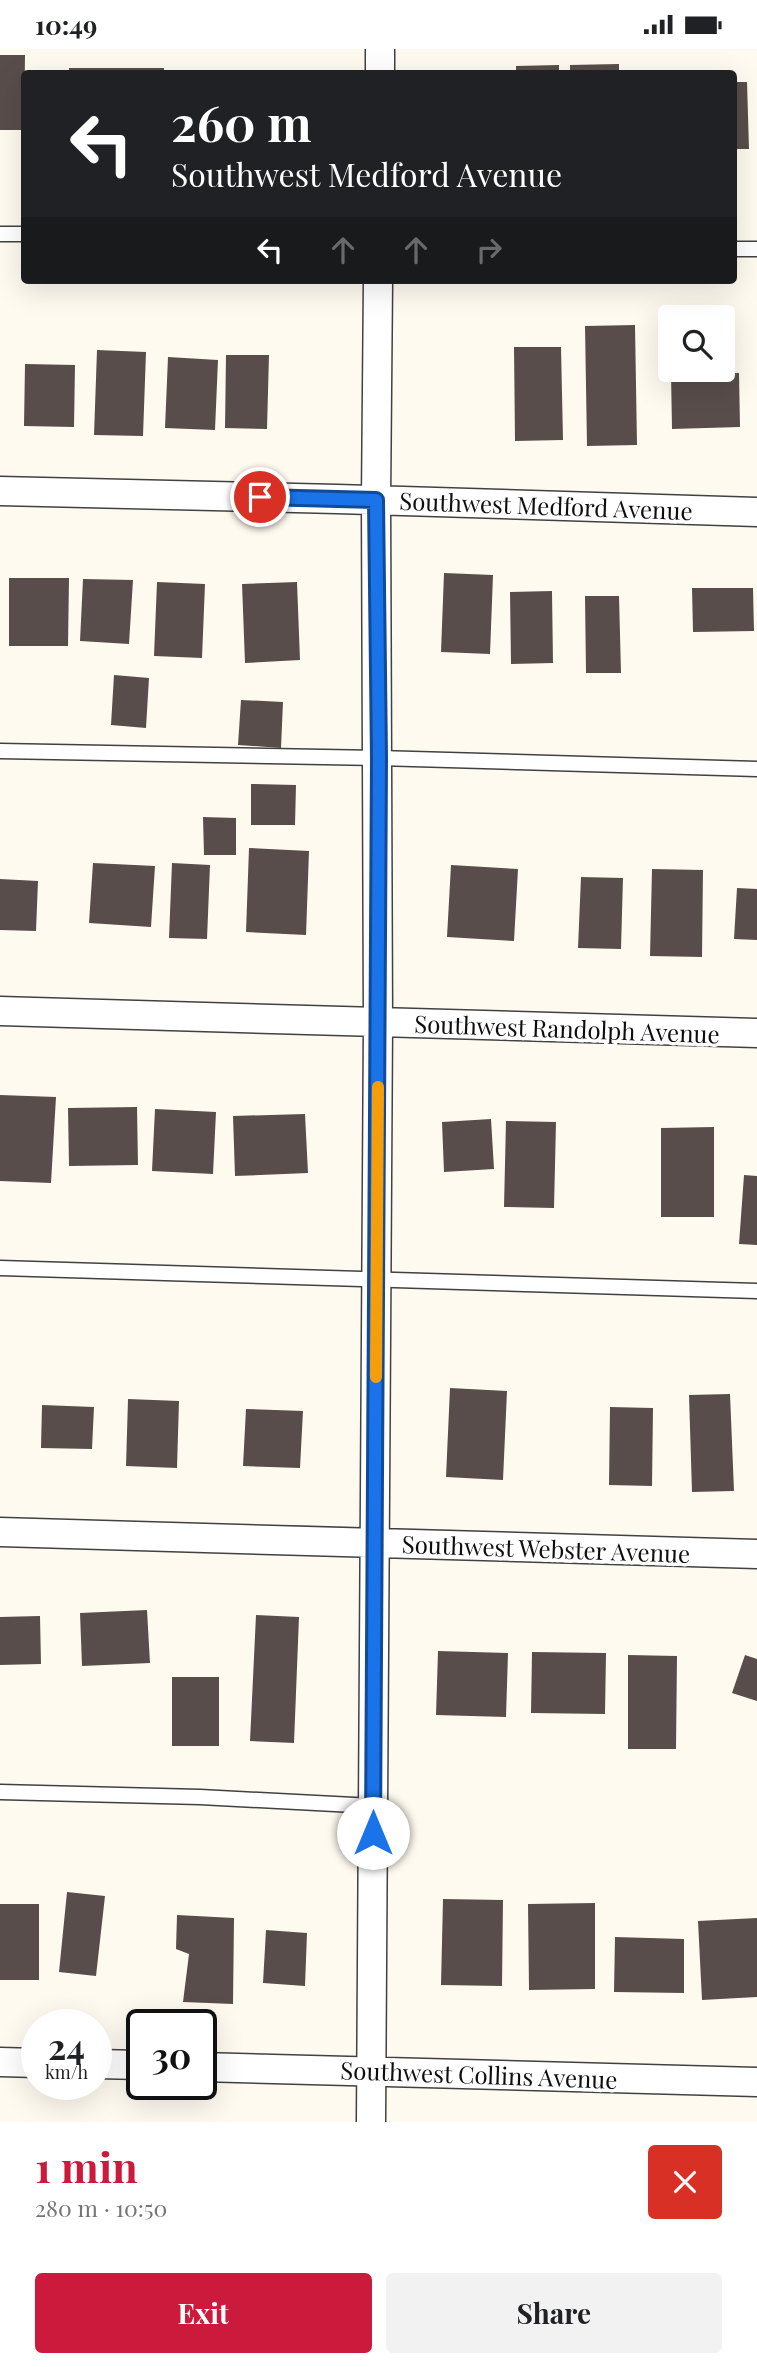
<!DOCTYPE html>
<html lang="en">
<head>
<meta charset="utf-8">
<style>
	:root { --surface:#fff; --page:#f2f2f2; --text:#202124; --muted:#757577; --accent:#cb1a3b }
	body { margin:0; font-family:"Playfair Display",serif; background:var(--page); color:var(--text); height:100vh; display:flex; flex-direction:column; font-size:26px; white-space:nowrap }
	* { box-sizing:border-box; margin:0 }
	p { font-size:23px; color:var(--muted) }
	.icon { flex:none; width:38px; height:38px; fill:none; stroke:currentColor; stroke-width:2; stroke-linecap:round; stroke-linejoin:round }
	.map { position:relative; height:2073px; overflow:hidden }
	.drawer { display:flex; flex-direction:column; background:var(--surface); flex:1 }
	.drawer>* { flex:none }
	.banner { position:absolute; left:21px; top:21px; width:716px; height:214px; border-radius:7px; box-shadow:0 7px 28px #0002; background:#202124; color:#fff; overflow:hidden }
	.controls { position:absolute; left:658px; top:256px; display:grid; gap:14px }
	.controls a { display:grid; place-items:center; width:77px; height:77px; border-radius:7px; background:var(--surface); box-shadow:0 7px 28px #0002; font-size:35px }
	.speed { position:absolute; left:21px; top:1960px; display:flex; gap:14px; font-size:35px; font-weight:700; text-align:center }
	.speed>* { display:grid; place-content:center; width:91px; height:91px; border-radius:50%; background:var(--surface); box-shadow:0 7px 28px #0002; line-height:1 }
	.speed small { font-size:18px; font-weight:400 }
	.speed .limit { border:4px solid #111; border-radius:10px; background:#fff; color:#111 }
	.pin { position:absolute; display:grid; place-items:center; width:60px; height:60px; color:#fff; margin:-30px; border:4px solid #fff; border-radius:50%; box-shadow:0 2px 7px #0007 }
	.me { position:absolute; width:77px; margin:-38px; rotate:0deg; stroke-linejoin:round; filter:drop-shadow(0 0 5px #0008) }
	.turn { display:flex; align-items:center; gap:24px; height:147px; padding:0 35px; font-size:32px }
	.turn .icon { width:91px; height:91px; stroke-width:2.5 }
	.turn b { display:block; font-size:49px; line-height:60px }
	.lanes { display:flex; align-items:center; height:66px; padding:0 35px; background:#0003; justify-content:center; gap:35px; direction:ltr }
	.lanes .off { opacity:.35 }
	.round { display:grid; place-items:center; flex:none; width:74px; height:74px; border-radius:7px; background:var(--page) }
	.headline { display:flex; align-items:center; justify-content:space-between; height:119px; padding:0 35px }
	h1 { font-size:42px; font-weight:700; line-height:52px; color:var(--accent) }
	.primary-button { display:flex; gap:14px; margin-top:auto; padding:14px 35px }
	.primary-button a { flex:1; height:80px; border-radius:7px; background:var(--accent); color:#fff; font-size:28px; font-weight:700; line-height:80px; text-align:center }
	.primary-button a+a { background:var(--page); color:var(--text) }
	.status { display:flex; justify-content:space-between; align-items:center; height:49px; padding:0 35px; background:var(--surface); direction:ltr }
	.status svg { height:19px; fill:currentColor }
	.map>svg:first-child { display:block }
	.building { fill:#584d4a }
	.lines { fill:none; stroke-linecap:round; stroke-linejoin:round }
	.lane-casing { stroke:#414141; stroke-width:17 }
	.street-casing { stroke:#414141; stroke-width:31 }
	.lane { stroke:#fff; stroke-width:14 }
	.street { stroke:#fff; stroke-width:28 }
	.route-casing { stroke:#114b97; stroke-width:18 }
	.route { stroke:#1a73e8; stroke-width:12 }
	.slow { stroke:#f59e0b; stroke-width:12 }
	.labels { text-anchor:middle; dominant-baseline:central; stroke-width:7; stroke-linejoin:round; paint-order:stroke }
	.street-label { font-size:24px; fill:#0e0e0e; stroke:#fff }
</style>
</head>
<body>
<div class="status"><b>10:49</b><svg viewBox="0 0 49 12"><path d="M0 12V9h3v3zM5 12V6h3v6zM10 12V3h3v9zM15 12V0h3v12zM26 1h20v11H26zM47 4h2v5h-2z"/></svg></div>
<div class="map">
<svg width="757" height="2073" viewBox="0 0 757 2073">
	<rect width="100%" height="100%" fill="#fffaf0"/>
	<path class="building" d="M 0,6 L 25,6 L 24,81 L 0,81 Z
		M 619,15 L 619,24 L 570,24 L 570,16 Z
		M 559,16 L 559,24 L 516,24 L 516,17 Z
		M 69,19 L 164,19 L 164,24 L 69,24 Z
		M 647,22 L 680,22 L 680,24 L 647,24 Z
		M 733,33 L 747,33 L 749,100 L 733,100 Z
		M 635,276 L 637,396 L 587,397 L 585,277 Z
		M 514,298 L 561,298 L 563,391 L 515,392 Z
		M 97,301 L 146,303 L 143,387 L 94,386 Z
		M 226,306 L 269,306 L 267,380 L 225,379 Z
		M 168,308 L 218,311 L 215,381 L 165,379 Z
		M 25,315 L 75,316 L 74,378 L 24,377 Z
		M 739,324 L 740,378 L 672,380 L 671,325 Z
		M 444,524 L 493,526 L 490,605 L 441,603 Z
		M 9,529 L 69,529 L 68,597 L 9,597 Z
		M 83,530 L 133,531 L 129,595 L 80,592 Z
		M 157,533 L 205,535 L 202,609 L 154,607 Z
		M 297,533 L 300,611 L 245,614 L 242,535 Z
		M 692,539 L 753,539 L 754,582 L 693,583 Z
		M 552,542 L 553,614 L 511,615 L 510,543 Z
		M 585,547 L 619,547 L 621,624 L 586,624 Z
		M 114,626 L 149,629 L 146,679 L 111,676 Z
		M 241,651 L 283,653 L 281,699 L 238,696 Z
		M 251,735 L 296,736 L 295,776 L 251,776 Z
		M 203,768 L 236,769 L 236,806 L 204,806 Z
		M 249,799 L 309,802 L 306,886 L 246,883 Z
		M 93,814 L 155,817 L 151,878 L 89,874 Z
		M 172,814 L 210,816 L 207,890 L 169,889 Z
		M 451,816 L 518,820 L 514,892 L 447,888 Z
		M 652,820 L 703,821 L 702,908 L 650,907 Z
		M 581,828 L 623,829 L 621,900 L 578,899 Z
		M 0,830 L 38,832 L 36,882 L 0,881 Z
		M 737,839 L 757,840 L 757,891 L 734,890 Z
		M 0,1046 L 56,1048 L 51,1134 L 0,1132 Z
		M 137,1058 L 138,1116 L 69,1117 L 68,1059 Z
		M 155,1060 L 216,1063 L 213,1125 L 152,1122 Z
		M 305,1065 L 308,1124 L 235,1127 L 233,1067 Z
		M 491,1070 L 494,1120 L 444,1123 L 442,1073 Z
		M 506,1072 L 556,1073 L 554,1159 L 504,1158 Z
		M 714,1078 L 714,1168 L 661,1168 L 661,1079 Z
		M 744,1126 L 757,1127 L 757,1196 L 739,1195 Z
		M 450,1339 L 507,1342 L 503,1431 L 446,1428 Z
		M 730,1345 L 734,1442 L 692,1443 L 689,1346 Z
		M 128,1350 L 179,1352 L 177,1419 L 126,1417 Z
		M 42,1356 L 94,1358 L 92,1400 L 41,1399 Z
		M 610,1358 L 653,1359 L 652,1437 L 609,1436 Z
		M 246,1360 L 303,1362 L 300,1419 L 243,1417 Z
		M 147,1561 L 150,1614 L 82,1617 L 80,1564 Z
		M 256,1566 L 299,1568 L 294,1694 L 250,1692 Z
		M 40,1567 L 41,1615 L 0,1616 L 0,1568 Z
		M 438,1602 L 508,1604 L 506,1668 L 436,1666 Z
		M 532,1603 L 606,1604 L 605,1665 L 531,1664 Z
		M 628,1606 L 677,1607 L 676,1700 L 628,1700 Z
		M 745,1606 L 757,1610 L 757,1652 L 732,1644 Z
		M 172,1628 L 219,1628 L 219,1697 L 172,1697 Z
		M 67,1843 L 105,1847 L 96,1927 L 59,1923 Z
		M 443,1850 L 503,1851 L 502,1937 L 441,1936 Z
		M 595,1854 L 595,1940 L 529,1941 L 528,1855 Z
		M 0,1855 L 39,1855 L 39,1931 L 0,1931 Z
		M 177,1866 L 234,1869 L 233,1955 L 183,1953 L 189,1905 L 176,1900 Z
		M 757,1869 L 757,1948 L 702,1951 L 698,1872 Z
		M 266,1881 L 307,1884 L 305,1937 L 263,1934 Z
		M 615,1888 L 684,1890 L 684,1944 L 614,1943 Z"/>
	<g class="lines">
		<g class="lane-casing">
			<path id="lane" d="M 0,185 L 24,185
				M 733,200 L 757,200
				M 0,702 L 378,709 L 757,720
				M 0,1219 L 757,1242
				M 0,1743 L 200,1748 L 373,1757"/>
		</g>
		<g class="street-casing">
			<path id="street" d="M 380,24 L 380,0
				M 0,442 L 337,450 L 757,463
				M 0,962 L 757,984
				M 0,1483 L 757,1505
				M 0,2013 L 37,2014
				M 96,2015 L 142,2016
				M 201,2018 L 757,2033
				M 371,2073 L 378,974 L 376,451 L 378,231"/>
		</g>
		<use href="#lane" class="lane"/>
		<use href="#street" class="street"/>
	</g>
	<g class="lines">
		<g class="route-casing">
			<path id="route" d="M 260,448 L 376,451 L 379,709 L 373,1784"/>
		</g>
		<use href="#route" class="route"/>
		<path class="slow" d="M 376,1328 L 378,1038"/>
	</g>
	<g class="labels">
		<g class="street-label">
			<text transform="translate(546 456) rotate(2)">Southwest Medford Avenue</text>
			<text transform="translate(567 979) rotate(2)">Southwest Randolph Avenue</text>
			<text transform="translate(546 1499) rotate(2)">Southwest Webster Avenue</text>
			<text transform="translate(479 2025) rotate(2)">Southwest Collins Avenue</text>
		</g>
	</g>
</svg>
<div class="controls">
<a><svg class="icon" aria-label="search" viewBox="0 0 24 24"><circle cx="10" cy="10" r="6"/><path d="M15 15l6 6"/></svg></a>
</div>
<div class="speed"><div>24<small>km/h</small></div><div class="limit">30</div></div>
<div class="pin" style="left:260px;top:448px;background:#d93025"><svg class="icon" aria-label="arrive" viewBox="0 0 24 24"><path d="M6 21V4h12l-3 4 3 4H6"/></svg></div>
<svg class="me" style="left:373px;top:1784px" viewBox="-20 -20 40 40"><circle r="19" fill="#fff"/><path d="M0-13L10 11 0 6-10 11z" fill="#1a73e8"/></svg>
<div class="banner">
<div class="turn"><svg class="icon" aria-label="left" viewBox="0 0 24 24"><path d="M17 20v-9H6M10 6l-5 5 5 5"/></svg><div><b>260 m</b>Southwest Medford Avenue</div></div>
<div class="lanes"><svg class="icon" aria-label="left" viewBox="0 0 24 24"><path d="M17 20v-9H6M10 6l-5 5 5 5"/></svg><svg class="icon off" aria-label="ahead" viewBox="0 0 24 24"><path d="M12 20V5M6 11l6-6 6 6"/></svg><svg class="icon off" aria-label="ahead" viewBox="0 0 24 24"><path d="M12 20V5M6 11l6-6 6 6"/></svg><svg class="icon off" aria-label="right" viewBox="0 0 24 24"><path d="M7 20v-9h11M14 6l5 5-5 5"/></svg></div>
</div>
</div>
<section class="drawer">
<div class="headline"><div><h1>1 min</h1><p>280 m · 10:50</p></div><a class="round" style="background:#d93025;color:#fff"><svg class="icon" aria-label="close" viewBox="0 0 24 24"><path d="M6 6l12 12M18 6L6 18"/></svg></a></div>
<div class="primary-button"><a>Exit</a><a>Share</a></div>
</section>
</body>
</html>
